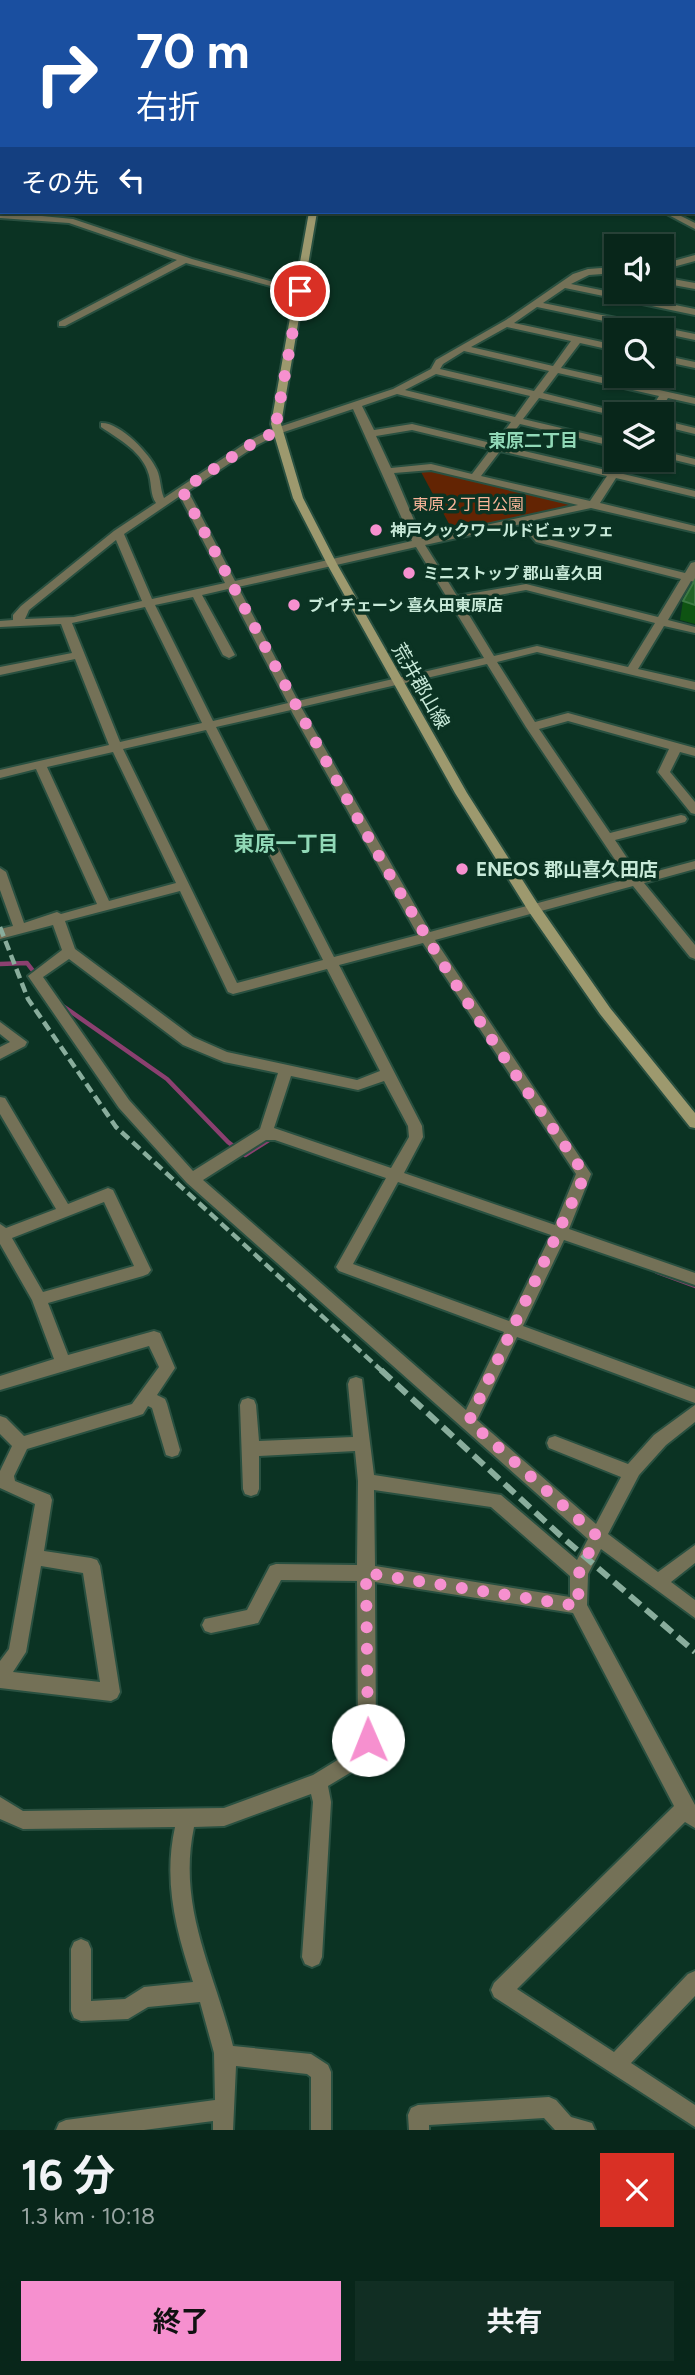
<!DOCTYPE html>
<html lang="ja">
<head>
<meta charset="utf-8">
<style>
	:root { --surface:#08261a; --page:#112e23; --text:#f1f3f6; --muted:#98a5a2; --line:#294339; --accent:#f690cf }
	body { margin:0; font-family:Figtree,"Noto Sans JP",sans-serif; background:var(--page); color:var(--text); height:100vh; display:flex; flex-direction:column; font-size:26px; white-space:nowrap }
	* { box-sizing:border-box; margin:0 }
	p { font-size:23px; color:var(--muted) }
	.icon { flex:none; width:38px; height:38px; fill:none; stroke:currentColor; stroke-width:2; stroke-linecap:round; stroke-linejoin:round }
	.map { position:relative; height:2130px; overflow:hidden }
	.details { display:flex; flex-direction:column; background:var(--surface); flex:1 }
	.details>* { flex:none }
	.guide { position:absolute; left:0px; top:0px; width:696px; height:214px; box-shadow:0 2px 5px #0004,0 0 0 2px var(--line); background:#1a4fa0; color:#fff; overflow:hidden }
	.buttons { position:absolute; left:604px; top:234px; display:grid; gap:14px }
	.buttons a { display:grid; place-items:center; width:70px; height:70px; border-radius:0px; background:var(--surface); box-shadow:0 2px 5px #0004,0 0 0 2px var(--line); font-size:35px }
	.pin { position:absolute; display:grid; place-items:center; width:60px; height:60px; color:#fff; margin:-30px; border:4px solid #fff; border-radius:50%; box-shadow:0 2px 7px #0007 }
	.me { position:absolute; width:77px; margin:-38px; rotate:359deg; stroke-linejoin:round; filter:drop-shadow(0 0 5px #0008) }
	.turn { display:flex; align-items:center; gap:24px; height:147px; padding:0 21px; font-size:32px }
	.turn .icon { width:91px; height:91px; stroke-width:2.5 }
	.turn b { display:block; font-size:49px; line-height:60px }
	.then { display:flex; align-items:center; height:66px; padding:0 21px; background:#0003; gap:14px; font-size:26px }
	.round { display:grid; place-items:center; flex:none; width:74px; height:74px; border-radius:0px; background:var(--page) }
	.headline { display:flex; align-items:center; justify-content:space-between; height:119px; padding:0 21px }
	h1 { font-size:42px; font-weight:700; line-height:52px }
	.button { display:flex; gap:14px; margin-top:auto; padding:14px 21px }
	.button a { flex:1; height:80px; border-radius:0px; background:var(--accent); color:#111; font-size:28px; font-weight:700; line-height:80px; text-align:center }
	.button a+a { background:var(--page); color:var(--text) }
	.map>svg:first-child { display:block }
	.green { fill:#632403 }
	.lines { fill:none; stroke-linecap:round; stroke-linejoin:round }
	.stream { stroke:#8b4070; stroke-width:4.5 }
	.river { fill:#8b4070; fill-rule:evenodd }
	.street-casing { stroke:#295040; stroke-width:4 }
	.secondary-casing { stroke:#295040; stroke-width:4 }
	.highway-casing { stroke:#295040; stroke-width:3 }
	.street { fill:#747157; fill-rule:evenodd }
	.secondary { fill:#9d996e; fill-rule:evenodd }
	.highway { fill:#dad390; fill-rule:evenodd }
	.rail-far1 { stroke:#89ad9c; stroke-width:4.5; stroke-dasharray:10 5; stroke-linecap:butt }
	.rail { stroke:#89ad9c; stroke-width:6; stroke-dasharray:14 7; stroke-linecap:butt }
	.wall { fill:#0e5312 }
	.building { fill:#226327; stroke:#3c7843; stroke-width:2 }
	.route { stroke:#f690cf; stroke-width:12; stroke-dasharray:0 21.6 }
	.poi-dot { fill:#f690cf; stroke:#0b3323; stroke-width:2.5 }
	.labels { text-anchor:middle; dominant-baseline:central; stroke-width:7; stroke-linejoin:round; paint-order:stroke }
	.far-park-label { font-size:16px; fill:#f8b498; stroke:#0b3323 }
	.far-poi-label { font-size:16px; font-weight:bold; fill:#c7e9d8; stroke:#0b3323; text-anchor:start }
	.far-neighbourhood-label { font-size:18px; font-weight:bold; fill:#91d9b7; stroke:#0b3323 }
	.street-label { font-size:19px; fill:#c7e9d8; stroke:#0b3323 }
	.poi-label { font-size:19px; font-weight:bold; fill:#c7e9d8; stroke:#0b3323; text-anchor:start }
	.neighbourhood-label { font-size:21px; font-weight:bold; fill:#91d9b7; stroke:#0b3323 }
</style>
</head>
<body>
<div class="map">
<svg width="695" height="2130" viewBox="0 0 695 2130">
	<rect width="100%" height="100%" fill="#0b3323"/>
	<path class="green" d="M 432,470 L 579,504 L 454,533 L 421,472 Z"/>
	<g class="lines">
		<path class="stream" d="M 0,964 L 27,963 L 37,976
			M 60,1004 L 167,1079 L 228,1142 L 245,1155 L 272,1138
			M 657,1272 L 695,1286"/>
		<path class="river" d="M 652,0 L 667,0 L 669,2 L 653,2 Z"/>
		<g class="street-casing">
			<path id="street" d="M 470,0 L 480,0 L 468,2 Z
				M 559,0 L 569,0 L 557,2 Z
				M 0,146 L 2,146 L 2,150 L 0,150 Z
				M 0,212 L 73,219 L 192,259 L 305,291 L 300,294 L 186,263 L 65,326 L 59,326 L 59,322 L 177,260 L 69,223 L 0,218 Z
				M 663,212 L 673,212 L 695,223 L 695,229 Z
				M 695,255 L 695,261 L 662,270 L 662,264 Z
				M 616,267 L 616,273 L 589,275 L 571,284 L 695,309 L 695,315 L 565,288 L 543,303 L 695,334 L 695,340 L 662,333 L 662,331 L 652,331 L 537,307 L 514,323 L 616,345 L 616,351 L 580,343 L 561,368 L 695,398 L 695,404 L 668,398 L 657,415 L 647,415 L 659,396 L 558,373 L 543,393 L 630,415 L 616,416 L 539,398 L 523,419 L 616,441 L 616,447 L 520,424 L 503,446 L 610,471 L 617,460 L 627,460 L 619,473 L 695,491 L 695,497 L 616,478 L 600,503 L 695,526 L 695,532 L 591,508 L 530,521 L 544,538 L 685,573 L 691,563 L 695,562 L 695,582 L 691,581 L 668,620 L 695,627 L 695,633 L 664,626 L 638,669 L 695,682 L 695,690 L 537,652 L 497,662 L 535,722 L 568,713 L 695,748 L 695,756 L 680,752 L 670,772 L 695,802 L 695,814 L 691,813 L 658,772 L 669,749 L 568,721 L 539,729 L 610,833 L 681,815 L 685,816 L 687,819 L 685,822 L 615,840 L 639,876 L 695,861 L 695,869 L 644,883 L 695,945 L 695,959 L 690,957 L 633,886 L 435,940 L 591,1174 L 569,1229 L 695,1273 L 695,1285 L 564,1240 L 523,1326 L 695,1389 L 695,1403 L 517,1337 L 477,1420 L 596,1524 L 621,1477 L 549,1448 L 547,1443 L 549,1438 L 555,1436 L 628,1464 L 654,1435 L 695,1405 L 695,1422 L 666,1445 L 639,1475 L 608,1534 L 658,1572 L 695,1545 L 695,1563 L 671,1582 L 695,1600 L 695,1618 L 601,1549 L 588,1574 L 587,1605 L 695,1805 L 695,1828 L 685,1822 L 517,1989 L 614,2052 L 688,1974 L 695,1971 L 695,1996 L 631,2063 L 695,2105 L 695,2127 L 494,1997 L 491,1990 L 494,1983 L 674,1806 L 573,1613 L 375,1582 L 376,1740 L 363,1765 L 328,1786 L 331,1802 L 322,1957 L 319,1964 L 312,1967 L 305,1964 L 302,1957 L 313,1802 L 311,1794 L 224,1826 L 194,1827 C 177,1908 214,1970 233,2046 L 311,2054 L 328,2065 L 331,2072 L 331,2130 L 311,2130 L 311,2077 L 307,2074 L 236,2066 L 233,2130 L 213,2130 L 213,2121 L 144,2130 L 56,2130 L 59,2123 L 66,2120 L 215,2100 L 214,2053 L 200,2002 L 148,2007 L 128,2019 L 81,2021 L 74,2018 L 71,2011 L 71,1949 L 74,1942 L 81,1939 L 88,1942 L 91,1949 L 91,2001 L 125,1999 L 144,1987 L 193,1982 C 176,1931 163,1881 175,1827 L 23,1829 L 0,1819 L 0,1797 L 23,1811 L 224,1808 L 313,1775 L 349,1753 L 358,1738 L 357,1581 L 281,1580 L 258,1623 L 211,1633 L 205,1631 L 202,1625 L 205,1619 L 247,1610 L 270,1566 L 276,1564 L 357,1565 L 358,1481 L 355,1451 L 259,1456 L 259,1489 L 257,1494 L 251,1496 L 245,1494 L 243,1489 L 240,1405 L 242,1400 L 248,1398 L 254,1400 L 256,1405 L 259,1441 L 353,1437 L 348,1384 L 350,1379 L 356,1377 L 362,1379 L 374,1475 L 501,1495 L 577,1560 L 588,1539 L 187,1183 L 119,1108 L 28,976 L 62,950 L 53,925 L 0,939 L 0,929 L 13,926 L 0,890 L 0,868 L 6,872 L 24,923 L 57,912 L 61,914 L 97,904 L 36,769 L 0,778 L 0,770 L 109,745 L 75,659 L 0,675 L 0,667 L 72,653 L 61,624 L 0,627 L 0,621 L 13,620 L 13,615 L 21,606 L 114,531 L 156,503 C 150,494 152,486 149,475 C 143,452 120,440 101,427 L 101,423 C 120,422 150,454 157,470 C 161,479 160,489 164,498 L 249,441 L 273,429 L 393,389 L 431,369 L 436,360 L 506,320 L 573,274 L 588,269 ZM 507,327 L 571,341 L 553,366 L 471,347 ZM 464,351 L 549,371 L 534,391 L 440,369 L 443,364 ZM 436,374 L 530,396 L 515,417 L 405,390 ZM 397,394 L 511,422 L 495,444 L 412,424 L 374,430 L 362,406 ZM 353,409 L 412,541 L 235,581 L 188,491 L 257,445 L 281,433 ZM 412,430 L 491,449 L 472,474 L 431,464 L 391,468 L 376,436 ZM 500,451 L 607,476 L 590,501 L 481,476 ZM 431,470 L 578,505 L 422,539 L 394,473 ZM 180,496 L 225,583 L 152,599 L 124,534 ZM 521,524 L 536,542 L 681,579 L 658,617 L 526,584 L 457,596 L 425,545 ZM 116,540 L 142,601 L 74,617 L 25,619 L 29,610 ZM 416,547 L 484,658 L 298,701 L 238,587 ZM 228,589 L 288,703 L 213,721 L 155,605 L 193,597 L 223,655 L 229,658 L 235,655 L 202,595 ZM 526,590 L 655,623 L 628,667 L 537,646 L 494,656 L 461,602 ZM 145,607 L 202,723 L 120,742 L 72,623 ZM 487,664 L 526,727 L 628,879 L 430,932 L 301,707 ZM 291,710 L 293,714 L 418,935 L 334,957 L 216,727 ZM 206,730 L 323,960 L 237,983 L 123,749 ZM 113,752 L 176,883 L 109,901 L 47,767 ZM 180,891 L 228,992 L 233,994 L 327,969 L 380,1071 L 357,1080 L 227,1052 L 193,1037 L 75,949 L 65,921 ZM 423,943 L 576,1174 L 555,1225 L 404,1173 L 423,1137 L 422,1126 L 339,965 ZM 69,959 L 183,1045 L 224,1062 L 278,1073 L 260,1129 L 193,1171 L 129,1100 L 43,977 ZM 291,1076 L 358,1090 L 384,1081 L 408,1126 L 409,1137 L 391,1168 L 274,1128 ZM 266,1140 L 275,1140 L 386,1178 L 336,1267 L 339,1271 L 504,1332 L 466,1410 L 203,1180 ZM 398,1182 L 551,1235 L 509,1321 L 353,1264 ZM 374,1490 L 491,1507 L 570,1576 L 570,1597 L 375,1566 Z
				M 662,277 L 695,283 L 695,289 L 662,283 Z
				M 662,355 L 695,362 L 695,368 L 662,361 Z
				M 662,420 L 695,428 L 695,434 L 662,426 Z
				M 662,451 L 695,459 L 695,465 L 662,457 Z
				M 0,1022 L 27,1042 L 25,1046 L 0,1059 L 0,1047 L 10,1042 L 0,1034 Z
				M 0,1097 L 5,1098 L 68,1204 L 108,1188 L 113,1190 L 151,1270 L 148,1274 L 143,1276 L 48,1303 L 68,1355 L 154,1331 L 160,1333 L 175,1368 L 157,1395 L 165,1399 L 167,1404 L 180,1450 L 178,1455 L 172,1457 L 166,1455 L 152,1408 L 148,1406 L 143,1414 L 137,1416 L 27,1449 L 14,1476 L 15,1481 L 50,1495 L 52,1500 L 44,1551 L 91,1558 L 97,1560 L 100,1566 L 120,1692 L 117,1698 L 111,1701 L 0,1688 L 0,1661 L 9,1649 L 35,1504 L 0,1488 L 0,1471 L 12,1446 L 0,1434 L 0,1416 L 6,1418 L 24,1436 L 132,1404 L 159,1367 L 149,1346 L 0,1390 L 0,1376 L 54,1359 L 32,1300 L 0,1244 L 0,1224 L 6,1228 L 56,1209 L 0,1114 ZM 104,1202 L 134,1266 L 43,1292 L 12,1238 ZM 41,1566 L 83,1573 L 100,1682 L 13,1672 L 26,1652 Z
				M 549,2097 L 556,2100 L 571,2117 L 592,2123 L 595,2130 L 555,2130 L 544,2118 L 429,2125 L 429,2130 L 409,2130 L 408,2115 L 411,2108 L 418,2105 Z"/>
		</g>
		<g class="secondary-casing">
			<path id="secondary" d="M 341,0 L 349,0 L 349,2 L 341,2 Z
				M 309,212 L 317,212 L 281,424 L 303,498 L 337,564 L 467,793 L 539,906 L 610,1008 L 695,1113 L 695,1128 L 690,1127 L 600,1014 L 529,912 L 455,793 L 327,564 L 293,498 L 271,424 Z"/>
		</g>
		<g class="highway-casing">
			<path id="highway" d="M 504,0 L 519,0 L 503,2 Z
				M 525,0 L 539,0 L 524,2 Z
				M 0,116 L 2,116 L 2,124 L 0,124 Z
				M 0,132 L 2,132 L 2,140 L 0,140 Z"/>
		</g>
		<use href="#street" class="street"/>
		<use href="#secondary" class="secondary"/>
		<use href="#highway" class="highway"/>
		<path class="rail-far1" d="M 0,927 L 28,999 L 116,1127 L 383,1372"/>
		<path class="rail" d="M 381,1370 L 561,1536 L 695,1652"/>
	</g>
	<path class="wall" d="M 695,580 L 695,624 L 680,620 L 683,601 Z"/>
	<path class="building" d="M 695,580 L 695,605 L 683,601 Z"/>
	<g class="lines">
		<path class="route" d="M 300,291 L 276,424 L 277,431 L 253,443 L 182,490 C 262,639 338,791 426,936 C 474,1016 528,1093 582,1170 L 584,1177 L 469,1421 L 597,1536 L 579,1573 L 578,1606 L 366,1573 L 368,1740"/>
	</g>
	<g class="poi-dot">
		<circle cx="376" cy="530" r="7"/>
		<circle cx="409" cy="573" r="7"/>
		<circle cx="294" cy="605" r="7"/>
		<circle cx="462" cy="869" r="7"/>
	</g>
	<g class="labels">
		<g class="far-park-label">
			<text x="468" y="504">東原２丁目公園</text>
		</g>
		<g class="far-poi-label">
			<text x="390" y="530">神戸クックワールドビュッフェ</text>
			<text x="423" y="573">ミニストップ 郡山喜久田</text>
			<text x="308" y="605">ブイチェーン 喜久田東原店</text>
		</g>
		<g class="far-neighbourhood-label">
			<text x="533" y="441">東原二丁目</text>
		</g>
		<g class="street-label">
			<text transform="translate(421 686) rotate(60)">荒井郡山線</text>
		</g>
		<g class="poi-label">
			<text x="476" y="869">ENEOS 郡山喜久田店</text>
		</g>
		<g class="neighbourhood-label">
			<text x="286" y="843">東原一丁目</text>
		</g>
	</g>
</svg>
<div class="buttons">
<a><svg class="icon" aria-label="sound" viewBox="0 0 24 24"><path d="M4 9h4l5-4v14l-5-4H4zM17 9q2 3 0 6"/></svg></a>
<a><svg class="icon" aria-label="search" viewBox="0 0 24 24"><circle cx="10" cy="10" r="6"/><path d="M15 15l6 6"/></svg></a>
<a><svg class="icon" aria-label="layers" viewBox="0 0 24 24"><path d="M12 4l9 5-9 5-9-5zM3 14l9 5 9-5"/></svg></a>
</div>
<div class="pin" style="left:300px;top:291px;background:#d93025"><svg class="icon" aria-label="arrive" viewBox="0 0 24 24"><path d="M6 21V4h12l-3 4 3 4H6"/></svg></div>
<svg class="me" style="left:368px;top:1740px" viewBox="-20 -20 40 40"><circle r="19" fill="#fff"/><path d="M0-13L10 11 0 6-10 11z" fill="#f690cf"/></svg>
<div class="guide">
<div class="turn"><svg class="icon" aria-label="right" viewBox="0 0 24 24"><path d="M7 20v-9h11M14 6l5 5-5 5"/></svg><div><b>70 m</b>右折</div></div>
<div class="then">その先<svg class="icon" aria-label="left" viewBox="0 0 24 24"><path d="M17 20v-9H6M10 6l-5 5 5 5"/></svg></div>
</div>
</div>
<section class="details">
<div class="headline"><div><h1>16 分</h1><p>1.3 km · 10:18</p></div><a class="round" style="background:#d93025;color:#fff"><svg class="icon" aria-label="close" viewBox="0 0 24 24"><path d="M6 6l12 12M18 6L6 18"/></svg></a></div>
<div class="button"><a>終了</a><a>共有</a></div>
</section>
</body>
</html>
